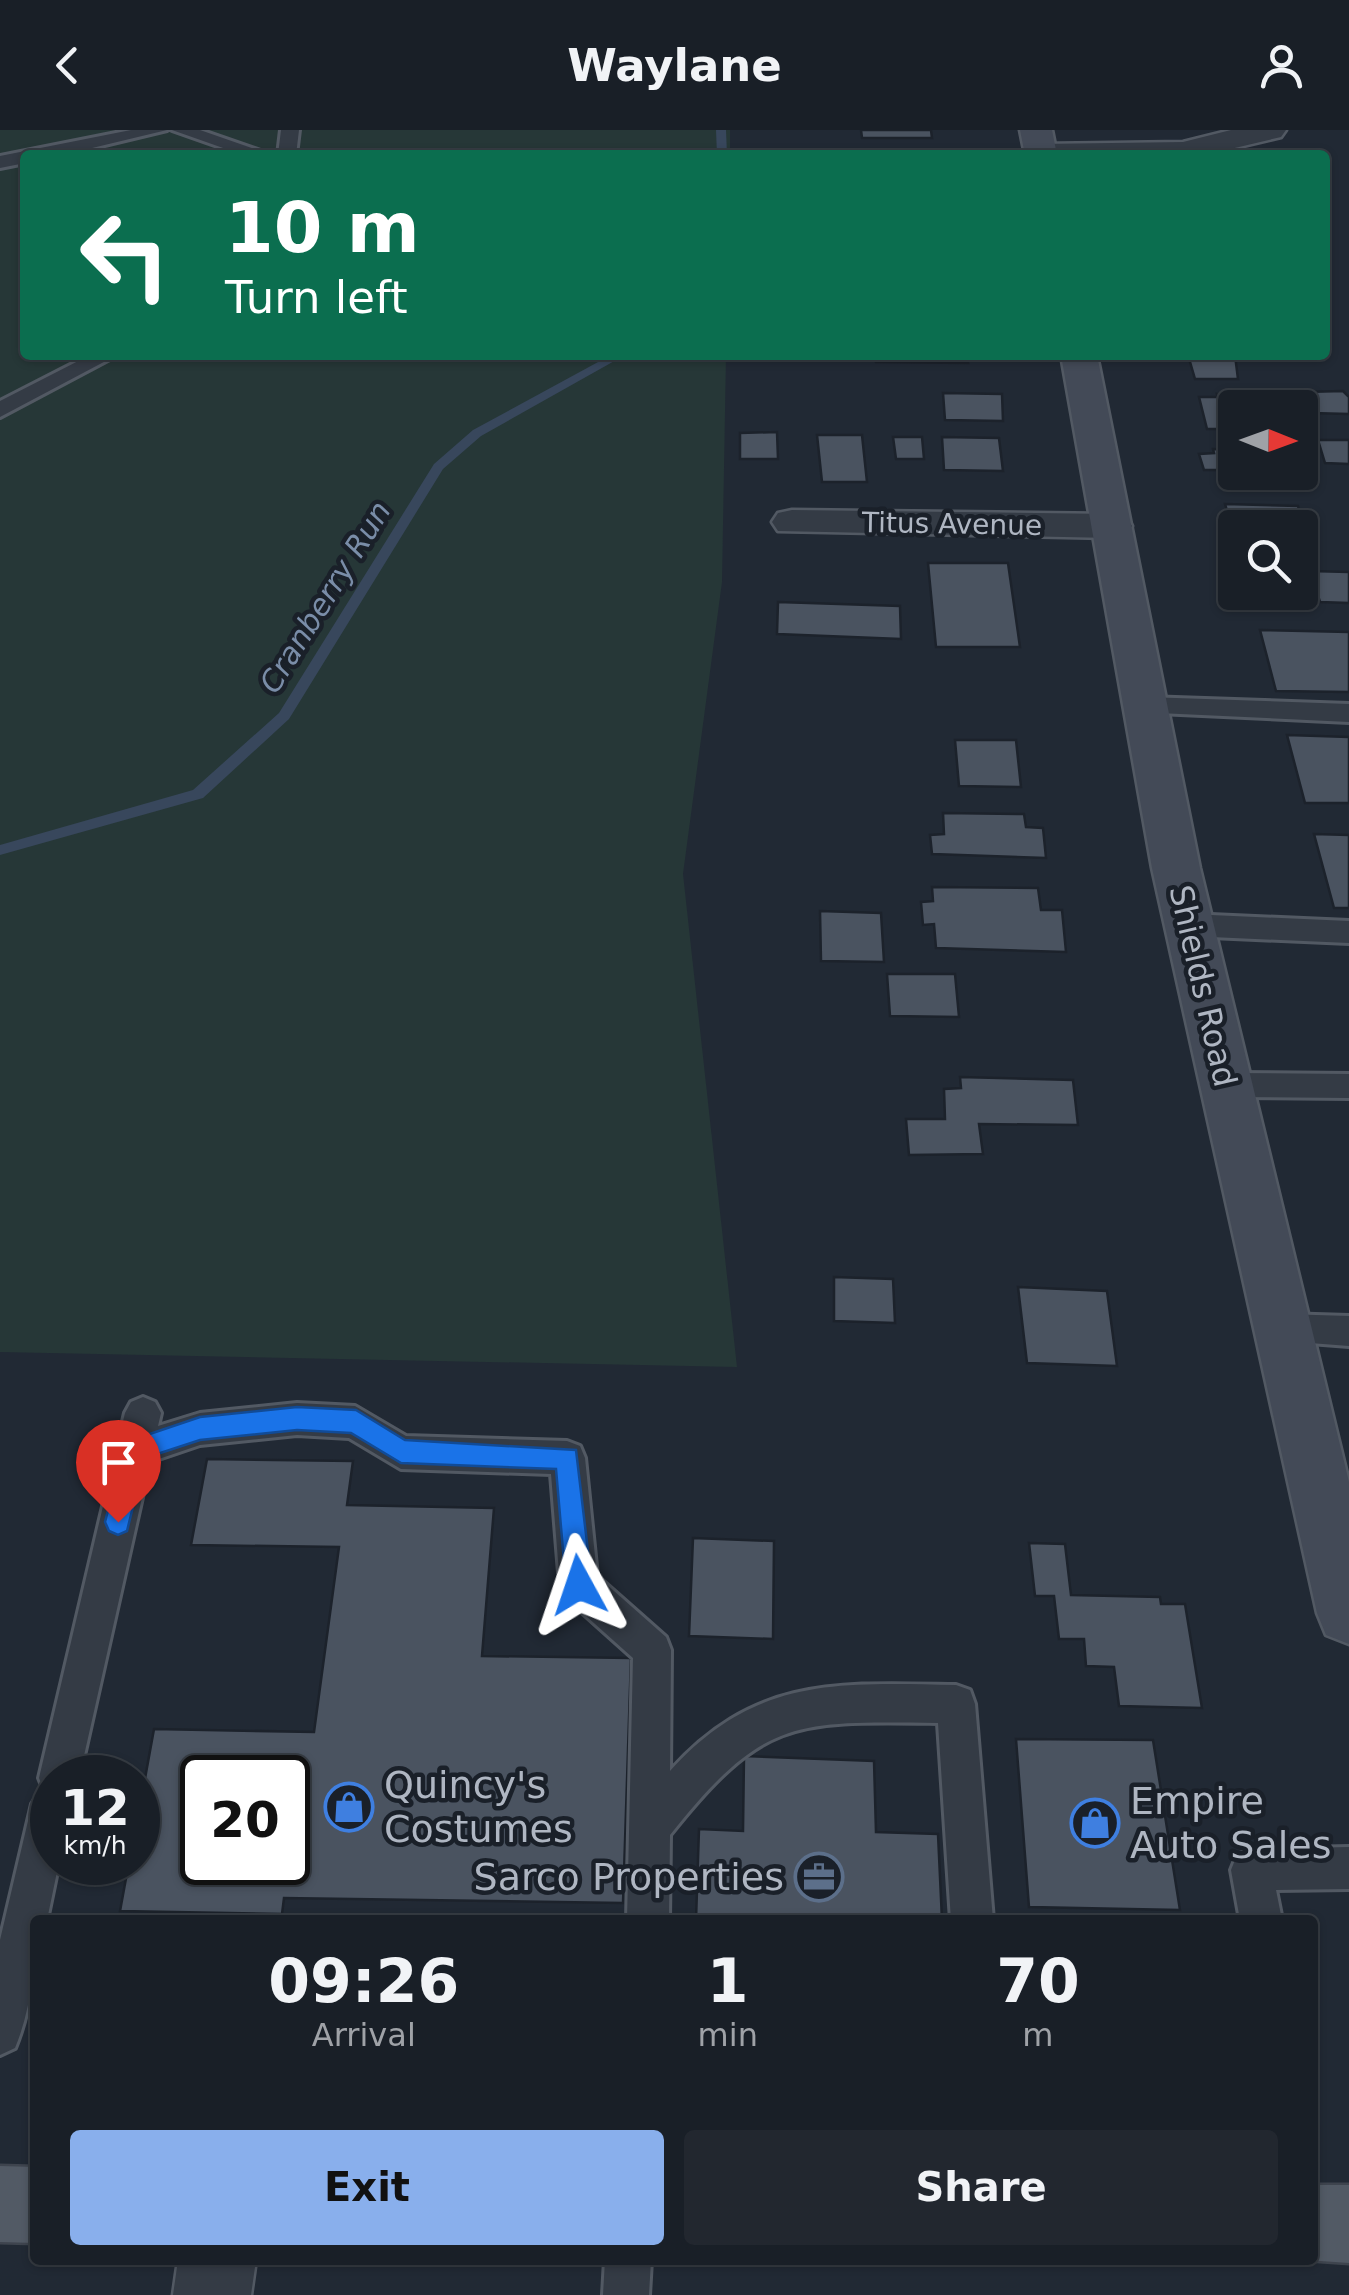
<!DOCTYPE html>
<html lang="en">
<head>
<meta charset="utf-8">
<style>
	:root { --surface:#191f27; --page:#22272f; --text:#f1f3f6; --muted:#9fa2a7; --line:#373d44; --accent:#89afec }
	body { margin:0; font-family:"DejaVu Sans",sans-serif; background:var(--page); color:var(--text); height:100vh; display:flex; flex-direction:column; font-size:38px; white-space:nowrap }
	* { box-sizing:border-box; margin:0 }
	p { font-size:32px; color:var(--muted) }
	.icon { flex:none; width:55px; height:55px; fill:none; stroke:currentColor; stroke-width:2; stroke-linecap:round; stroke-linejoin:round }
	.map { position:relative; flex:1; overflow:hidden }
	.side { position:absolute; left:30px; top:1785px; width:1288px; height:350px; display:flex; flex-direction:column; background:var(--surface); border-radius:10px; box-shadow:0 2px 8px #0004,0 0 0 2px var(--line) }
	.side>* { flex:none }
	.top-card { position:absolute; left:20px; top:20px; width:1310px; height:210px; border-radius:10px; box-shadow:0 2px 8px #0004,0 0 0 2px var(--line); background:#0b6e4f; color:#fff; overflow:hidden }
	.needle { width:65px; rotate:91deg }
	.controls { position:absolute; left:1218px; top:260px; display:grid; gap:20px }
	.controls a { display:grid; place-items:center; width:100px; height:100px; border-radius:10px; background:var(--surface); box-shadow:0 2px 8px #0004,0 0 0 2px var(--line); font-size:50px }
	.speed { position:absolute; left:30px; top:1625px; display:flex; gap:20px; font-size:50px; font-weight:700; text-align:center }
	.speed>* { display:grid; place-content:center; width:130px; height:130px; border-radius:50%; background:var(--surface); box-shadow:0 2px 8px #0004,0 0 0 2px var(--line); line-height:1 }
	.speed small { font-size:25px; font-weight:400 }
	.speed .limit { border:5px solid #111; border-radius:15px; background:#fff; color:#111 }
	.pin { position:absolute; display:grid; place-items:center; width:85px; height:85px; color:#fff; margin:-102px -42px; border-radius:50% 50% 50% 0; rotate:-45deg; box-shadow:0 0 10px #0007 }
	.pin .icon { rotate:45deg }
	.me { position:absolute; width:110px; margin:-55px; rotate:355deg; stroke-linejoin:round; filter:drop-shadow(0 0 8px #0008) }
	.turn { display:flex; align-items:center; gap:35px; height:210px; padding:0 40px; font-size:45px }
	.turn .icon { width:130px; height:130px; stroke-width:2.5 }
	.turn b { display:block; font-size:70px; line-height:85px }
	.eta { display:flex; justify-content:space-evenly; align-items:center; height:170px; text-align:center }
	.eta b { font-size:60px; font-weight:800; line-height:70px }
	.cta { display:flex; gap:20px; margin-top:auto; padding:20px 40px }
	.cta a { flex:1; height:115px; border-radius:10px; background:var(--accent); color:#111; font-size:40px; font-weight:800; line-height:115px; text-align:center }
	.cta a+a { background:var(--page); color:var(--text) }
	header { display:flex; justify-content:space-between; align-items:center; height:130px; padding:0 40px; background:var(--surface); font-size:45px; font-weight:800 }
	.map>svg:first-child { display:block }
	.green { fill:#263737 }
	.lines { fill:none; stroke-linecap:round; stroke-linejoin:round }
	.stream { fill:#38475c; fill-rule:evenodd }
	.building { fill:#4a5360; stroke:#1c222b; stroke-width:2.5; fill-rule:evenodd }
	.lane-casing { stroke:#525963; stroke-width:6 }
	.street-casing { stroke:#525963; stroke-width:5 }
	.secondary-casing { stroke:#525963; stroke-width:5 }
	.primary-casing { stroke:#3e444e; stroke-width:5 }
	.lane { fill:#343b45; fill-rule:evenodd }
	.street { fill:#343b45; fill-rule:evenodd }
	.secondary { fill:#434a57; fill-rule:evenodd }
	.primary { fill:#525a65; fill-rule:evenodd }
	.route { fill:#1a73e8; stroke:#114b97; stroke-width:2.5 }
	.labels { text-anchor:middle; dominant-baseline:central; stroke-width:9; stroke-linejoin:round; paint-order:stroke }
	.far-street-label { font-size:28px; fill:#afb6c2; stroke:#1a2029 }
	.far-water-label { font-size:30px; font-style:italic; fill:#7a8da8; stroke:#1a2029 }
	.street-label { font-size:32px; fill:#afb6c2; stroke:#1a2029 }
	.near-poi-label { font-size:38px; fill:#afb6c2; stroke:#1a2029; text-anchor:start }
</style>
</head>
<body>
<header><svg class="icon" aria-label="back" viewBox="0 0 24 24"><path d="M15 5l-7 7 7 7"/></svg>Waylane<svg class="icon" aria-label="person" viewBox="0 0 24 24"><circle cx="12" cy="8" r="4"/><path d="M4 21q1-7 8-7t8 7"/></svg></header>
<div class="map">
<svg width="1349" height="2165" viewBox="0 0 1349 2165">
	<rect width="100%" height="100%" fill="#212934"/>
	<path class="green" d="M 0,0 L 730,0 L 730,25 L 25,25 L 25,225 L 726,225 L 722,452 L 683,744 L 737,1237 L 0,1222 Z"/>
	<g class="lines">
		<path class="stream" d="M 716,0 L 726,0 L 727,25 L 717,25 Z
			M 611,225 L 625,225 L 481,306 L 443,339 L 289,589 L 203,668 L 0,725 L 0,715 L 193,660 L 279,583 L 434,334 L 473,300 Z"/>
	</g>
	<path class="building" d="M 861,0 L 931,0 L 932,8 L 862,8 Z
		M 875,225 L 966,225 L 968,233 L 876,232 Z
		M 1188,225 L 1235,225 L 1238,249 L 1195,249 Z
		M 1343,261 L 1349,267 L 1349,284 L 1311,283 L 1304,262 Z
		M 943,263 L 1002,264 L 1003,291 L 945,290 Z
		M 1217,264 L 1244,268 L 1247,278 L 1235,278 L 1235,299 L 1207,299 L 1199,267 L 1218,267 Z
		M 777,302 L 778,329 L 740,329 L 740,303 Z
		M 817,305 L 862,305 L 867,352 L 822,352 Z
		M 893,307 L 922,307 L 924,329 L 896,329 Z
		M 942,307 L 999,308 L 1003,341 L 944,340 Z
		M 1318,310 L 1349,310 L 1349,334 L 1325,333 Z
		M 1213,319 L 1235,320 L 1235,342 L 1265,342 L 1268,353 L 1221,353 L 1218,340 L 1204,340 L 1199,324 L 1214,323 Z
		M 1225,374 L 1298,376 L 1302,392 L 1280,392 L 1282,398 L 1235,398 L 1235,408 Z
		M 928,433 L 1008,433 L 1020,517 L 936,517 Z
		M 1310,441 L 1349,442 L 1349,473 L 1320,472 Z
		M 1249,462 L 1300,462 L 1303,472 L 1251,471 Z
		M 778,472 L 900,476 L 901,509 L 777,504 Z
		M 1260,500 L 1349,502 L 1349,562 L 1276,561 Z
		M 1287,605 L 1349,607 L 1349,673 L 1305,673 Z
		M 955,610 L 1016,610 L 1021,657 L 959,656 Z
		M 943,683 L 1024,684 L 1026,697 L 1043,698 L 1046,728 L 932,724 L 930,705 L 944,704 Z
		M 1314,704 L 1349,705 L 1349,778 L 1334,778 Z
		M 932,757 L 1038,758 L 1041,780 L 1062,780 L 1066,822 L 936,818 L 934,794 L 923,795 L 921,772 L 933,771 Z
		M 820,781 L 881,783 L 884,832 L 821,831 Z
		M 887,844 L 955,844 L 959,887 L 890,886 Z
		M 960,947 L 1073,950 L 1078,995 L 979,994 L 983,1024 L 909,1025 L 906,989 L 945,989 L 944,959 L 961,958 Z
		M 834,1147 L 893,1149 L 895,1193 L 834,1191 Z
		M 1018,1157 L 1107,1161 L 1117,1236 L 1027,1233 Z
		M 207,1329 L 353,1331 L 347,1375 L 494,1378 L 482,1526 L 631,1528 L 623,1773 L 284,1768 L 282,1784 L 120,1781 L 129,1732 L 138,1732 L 138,1687 L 154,1599 L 314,1602 L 339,1417 L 191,1415 ZM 202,1648 L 288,1648 L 288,1732 L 202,1732 Z
		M 693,1408 L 774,1411 L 773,1509 L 689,1506 Z
		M 1029,1413 L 1065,1414 L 1071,1465 L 1160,1467 L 1161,1474 L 1185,1474 L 1202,1578 L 1119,1576 L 1114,1537 L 1086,1536 L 1084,1509 L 1059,1509 L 1054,1466 L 1035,1466 Z
		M 1016,1609 L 1153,1610 L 1180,1780 L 1029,1777 Z
		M 744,1626 L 874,1631 L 876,1702 L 938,1704 L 942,1790 L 696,1790 L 699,1699 L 743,1701 Z"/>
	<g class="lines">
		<g class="lane-casing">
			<path id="lane" d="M 131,0 L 167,0 L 63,25 L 25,25 L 25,33 L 0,38 L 0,26 Z
				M 172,0 L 200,0 L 272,25 L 243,25 Z
				M 281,0 L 299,0 L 296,25 L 278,25 Z
				M 90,225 L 117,225 L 0,287 L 0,271 Z
				M 1146,567 L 1349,574 L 1349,592 L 1137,582 L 1133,576 Z
				M 1189,784 L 1349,791 L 1349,813 L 1189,806 L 1179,803 L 1175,795 L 1179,787 Z
				M 1226,943 L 1349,944 L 1349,968 L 1226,967 L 1215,964 L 1211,955 L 1215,946 Z
				M 1283,1184 L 1349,1186 L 1349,1216 L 1271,1210 L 1266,1199 L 1271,1188 Z
				M 143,1267 L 155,1272 L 161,1283 L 158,1296 L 200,1283 L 297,1273 L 355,1276 L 406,1306 L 567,1311 L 580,1316 L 585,1328 L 597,1446 L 666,1507 L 671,1520 L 670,1641 C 755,1546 839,1553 956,1555 L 970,1560 L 975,1574 L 993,1790 L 951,1790 L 938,1593 C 794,1591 763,1588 670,1705 L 669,1790 L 627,1790 L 633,1528 L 566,1468 L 560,1455 L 551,1344 L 401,1339 L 349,1308 L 297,1305 L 200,1315 L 150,1332 L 79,1648 L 52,1648 L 52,1732 L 59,1732 L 47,1790 L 35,1790 C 35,1834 32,1877 15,1918 L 0,1925 L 0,1810 L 32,1674 L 43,1658 L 39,1648 L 125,1283 L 131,1272 Z
				M 1349,1717 L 1349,1759 L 1276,1760 L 1282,1790 L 1240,1790 L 1231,1740 L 1237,1725 L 1252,1719 Z
				M 605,2130 L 651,2130 L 649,2165 L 603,2165 Z"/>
		</g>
		<g class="street-casing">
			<path id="street" d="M 1231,0 L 1286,0 L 1281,7 L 1205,25 L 1025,23 L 1041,14 L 1183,12 Z
				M 792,380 L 1112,384 L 1126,387 L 1132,396 L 1126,405 L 1112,408 L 778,401 L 772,392 L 778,383 Z
				M 178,2130 L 256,2130 L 251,2165 L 173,2165 Z"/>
		</g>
		<g class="secondary-casing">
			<path id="secondary" d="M 1020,0 L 1052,0 L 1057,25 L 1025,25 Z
				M 1061,225 L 1097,225 L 1200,738 L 1349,1352 L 1349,1514 L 1326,1505 L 1317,1483 L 1152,738 Z"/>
		</g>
		<g class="primary-casing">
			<path id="primary" d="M 0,2036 L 35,2037 L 35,2113 L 0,2112 Z
				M 1312,2055 L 1349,2055 L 1349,2133 L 1306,2130 L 1312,2130 Z"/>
		</g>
		<use href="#lane" class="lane"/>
		<use href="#street" class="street"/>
		<use href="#secondary" class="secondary"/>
		<use href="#primary" class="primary"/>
	</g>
	<path class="route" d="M 297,1277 L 356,1280 L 405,1310 L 576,1320 L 592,1455 L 588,1464 L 579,1468 L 570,1464 L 566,1455 L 556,1339 L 401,1333 L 351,1303 L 297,1300 L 200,1310 L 145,1328 L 127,1401 L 118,1405 L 109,1401 L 105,1392 L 126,1312 L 200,1287 Z"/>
	<defs>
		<g id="shop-ring" transform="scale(2.5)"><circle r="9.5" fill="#1a2029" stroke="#3f7fe0" stroke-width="1.5"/><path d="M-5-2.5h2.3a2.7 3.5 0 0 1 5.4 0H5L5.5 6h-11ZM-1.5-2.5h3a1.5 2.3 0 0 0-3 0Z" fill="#3f7fe0"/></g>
		<g id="office-ring" transform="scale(2.5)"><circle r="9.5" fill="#1a2029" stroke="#5c6f8a" stroke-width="1.5"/><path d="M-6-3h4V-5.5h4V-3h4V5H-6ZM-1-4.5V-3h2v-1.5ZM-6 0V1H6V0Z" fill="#5c6f8a"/></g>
	</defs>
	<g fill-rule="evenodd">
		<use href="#shop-ring" x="349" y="1677"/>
		<use href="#shop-ring" x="1095" y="1693"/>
		<use href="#office-ring" x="819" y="1747"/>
	</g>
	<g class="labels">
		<g class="far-street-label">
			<text transform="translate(952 394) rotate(1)">Titus Avenue</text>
		</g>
		<g class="far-water-label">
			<text transform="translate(325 467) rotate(-58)">Cranberry Run</text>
		</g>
		<g class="street-label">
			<text transform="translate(1203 856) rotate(77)">Shields Road</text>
		</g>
		<g class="near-poi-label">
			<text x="384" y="1655">Quincy's<tspan x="384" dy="44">Costumes</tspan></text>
			<text x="1130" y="1671">Empire<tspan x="1130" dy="44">Auto Sales</tspan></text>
			<text x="784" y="1747" text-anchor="end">Sarco Properties</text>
		</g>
	</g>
</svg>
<div class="controls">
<a><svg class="needle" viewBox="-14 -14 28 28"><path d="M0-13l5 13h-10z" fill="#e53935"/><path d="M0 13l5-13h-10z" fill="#9fa2a7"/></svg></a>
<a><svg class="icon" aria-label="search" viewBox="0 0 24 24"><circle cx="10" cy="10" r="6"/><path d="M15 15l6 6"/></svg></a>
</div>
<div class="speed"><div>12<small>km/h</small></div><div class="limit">20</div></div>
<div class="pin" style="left:118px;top:1392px;background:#d93025"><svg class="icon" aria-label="arrive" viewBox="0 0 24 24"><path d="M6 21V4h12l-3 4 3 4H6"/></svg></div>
<svg class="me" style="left:579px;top:1455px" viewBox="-20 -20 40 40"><path d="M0-17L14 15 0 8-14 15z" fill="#1a73e8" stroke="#fff" stroke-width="4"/></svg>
<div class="top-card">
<div class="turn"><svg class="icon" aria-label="left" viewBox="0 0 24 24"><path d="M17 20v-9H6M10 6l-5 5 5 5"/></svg><div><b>10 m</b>Turn left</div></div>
</div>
<section class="side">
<div class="eta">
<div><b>09:26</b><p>Arrival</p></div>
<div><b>1</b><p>min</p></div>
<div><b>70</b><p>m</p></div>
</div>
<div class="cta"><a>Exit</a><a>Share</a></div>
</section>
</div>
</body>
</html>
